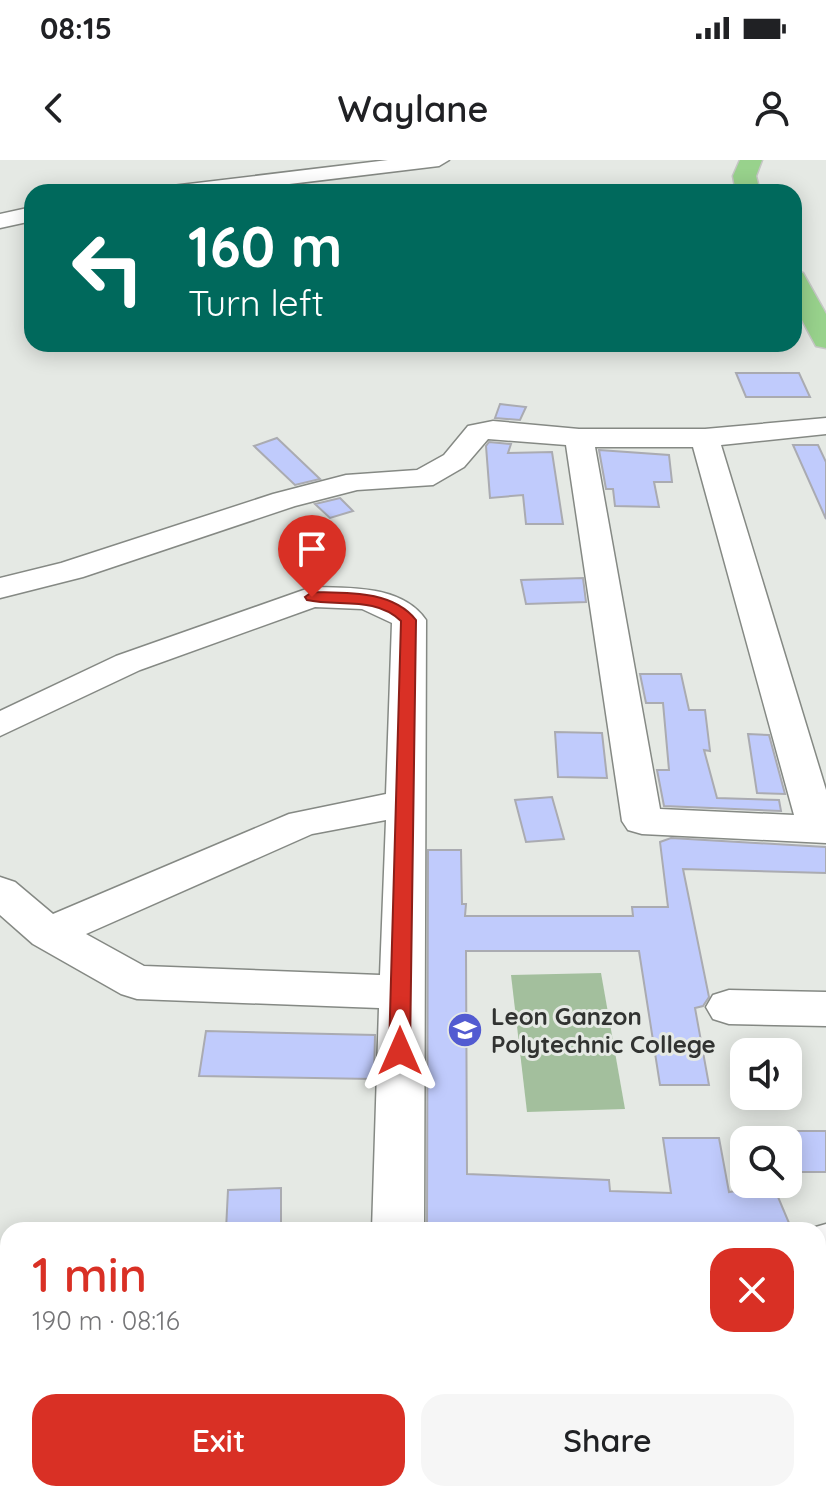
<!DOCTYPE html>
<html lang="en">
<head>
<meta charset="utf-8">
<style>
	:root { --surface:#fff; --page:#f6f6f6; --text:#202124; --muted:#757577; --accent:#d93025 }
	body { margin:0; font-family:Quicksand,sans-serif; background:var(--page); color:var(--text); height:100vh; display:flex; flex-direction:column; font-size:30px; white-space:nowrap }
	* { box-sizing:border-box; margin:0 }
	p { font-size:26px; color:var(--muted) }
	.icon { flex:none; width:44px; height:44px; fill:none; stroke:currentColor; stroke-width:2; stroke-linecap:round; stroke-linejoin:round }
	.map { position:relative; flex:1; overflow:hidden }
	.sheet { position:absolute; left:0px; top:1062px; width:826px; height:280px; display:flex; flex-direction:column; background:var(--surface); border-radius:24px 24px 0 0; box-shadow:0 4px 20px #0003 }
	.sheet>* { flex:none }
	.banner { position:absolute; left:24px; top:24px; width:778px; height:168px; border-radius:24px; box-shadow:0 4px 20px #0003; background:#00695c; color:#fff; overflow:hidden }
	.fabs { position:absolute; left:730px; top:878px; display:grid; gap:16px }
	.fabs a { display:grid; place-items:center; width:72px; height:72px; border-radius:16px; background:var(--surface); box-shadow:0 4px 20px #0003; font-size:40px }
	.pin { position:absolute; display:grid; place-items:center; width:68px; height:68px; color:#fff; margin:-82px -34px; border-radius:50% 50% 50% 0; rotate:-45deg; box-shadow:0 0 8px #0007 }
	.pin .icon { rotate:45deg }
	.me { position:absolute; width:88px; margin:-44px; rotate:0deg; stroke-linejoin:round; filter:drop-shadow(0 0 6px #0008) }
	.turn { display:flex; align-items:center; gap:28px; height:168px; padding:0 32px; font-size:36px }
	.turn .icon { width:104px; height:104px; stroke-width:2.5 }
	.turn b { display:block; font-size:56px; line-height:68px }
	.round { display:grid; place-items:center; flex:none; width:84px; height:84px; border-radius:24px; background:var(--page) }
	.head { display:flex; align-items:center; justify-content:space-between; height:136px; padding:0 32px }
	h1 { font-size:48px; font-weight:600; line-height:60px; color:var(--accent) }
	.cta { display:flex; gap:16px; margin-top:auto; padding:16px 32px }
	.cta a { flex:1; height:92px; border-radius:24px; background:var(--accent); color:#fff; font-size:32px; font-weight:600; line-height:92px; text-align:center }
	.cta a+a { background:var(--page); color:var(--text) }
	.status { display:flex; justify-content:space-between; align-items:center; height:56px; padding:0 40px; background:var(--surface); direction:ltr }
	.status svg { height:22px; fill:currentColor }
	header { display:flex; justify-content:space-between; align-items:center; height:104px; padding:0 32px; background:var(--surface); font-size:36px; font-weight:600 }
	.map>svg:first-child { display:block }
	.green { fill:#a3bf9d }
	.building { fill:#c0cbfc; stroke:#aaabb1; stroke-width:2 }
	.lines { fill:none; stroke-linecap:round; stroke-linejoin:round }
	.minor-casing { stroke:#858984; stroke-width:3 }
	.major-casing { stroke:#c5c6c5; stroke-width:3 }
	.minor { fill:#fff; fill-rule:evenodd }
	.major { fill:#98d28c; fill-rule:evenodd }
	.route { fill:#d93025; stroke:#8d1f18; stroke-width:2 }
	.labels { text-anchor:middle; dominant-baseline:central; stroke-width:6; stroke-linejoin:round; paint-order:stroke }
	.poi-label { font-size:24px; font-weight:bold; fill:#313331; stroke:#e5e9e4; text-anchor:start }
</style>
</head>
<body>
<div class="status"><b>08:15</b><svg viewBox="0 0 49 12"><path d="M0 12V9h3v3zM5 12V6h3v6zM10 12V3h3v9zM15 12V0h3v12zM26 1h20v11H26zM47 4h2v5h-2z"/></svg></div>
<header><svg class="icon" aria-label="back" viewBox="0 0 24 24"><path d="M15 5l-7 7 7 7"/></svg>Waylane<svg class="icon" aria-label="person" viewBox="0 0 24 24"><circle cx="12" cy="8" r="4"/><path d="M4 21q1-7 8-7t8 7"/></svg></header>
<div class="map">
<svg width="826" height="1342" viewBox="0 0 826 1342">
	<rect width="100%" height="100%" fill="#e5e9e4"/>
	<path class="green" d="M 601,813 L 625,949 L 527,952 L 511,815 Z"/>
	<path class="building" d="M 736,213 L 799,213 L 810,237 L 746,237 Z
		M 500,244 L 526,247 L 520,260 L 495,258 Z
		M 277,278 L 320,319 L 295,325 L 254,286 Z
		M 489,282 L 511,284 L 508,293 L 552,292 L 563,364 L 526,364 L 523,335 L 490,338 L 486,286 Z
		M 793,285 L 818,285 L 826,302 L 826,359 Z
		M 599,290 L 669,295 L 672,322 L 654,322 L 659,347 L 615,346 L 613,329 L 606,329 Z
		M 340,338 L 353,351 L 330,358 L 315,344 Z
		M 583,418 L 586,442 L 526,444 L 521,420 Z
		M 640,514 L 681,514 L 689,550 L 705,550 L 710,591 L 704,590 L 717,638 L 779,640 L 781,651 L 664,646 L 657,610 L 669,610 L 663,543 L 646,543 Z
		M 555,572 L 602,573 L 607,618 L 558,617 Z
		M 748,574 L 769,575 L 785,634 L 757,633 Z
		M 552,637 L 564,679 L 526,682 L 515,640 Z
		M 671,678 L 826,687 L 826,713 L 683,709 L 709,837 L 703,846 L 695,848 L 709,925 L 660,925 L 639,791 L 466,791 L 467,1014 L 609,1020 L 610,1031 L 671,1033 L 663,978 L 719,978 L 729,1032 L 773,1025 L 789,1063 L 746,1070 L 665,1070 L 664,1067 L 611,1065 L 612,1070 L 427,1070 L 428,690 L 461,690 L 462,744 L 466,744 L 465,756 L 633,756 L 632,747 L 668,747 L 660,682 Z
		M 206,871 L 375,875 L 374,919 L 199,916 Z
		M 788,971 L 826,971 L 826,1012 L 788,1012 Z
		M 281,1028 L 281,1070 L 226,1070 L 228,1030 Z"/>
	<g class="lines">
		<g class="minor-casing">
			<path id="minor" d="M 388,0 L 449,0 L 439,6 L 224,32 L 161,32 L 172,26 Z
				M 32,47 L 32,61 L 0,68 L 0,54 Z
				M 826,258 L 826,274 L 721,285 L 826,630 L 826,683 L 642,674 L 628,670 L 622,661 L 566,285 L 488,279 L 464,307 L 433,325 L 357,330 L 295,346 L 83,417 L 0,438 L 0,418 L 61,403 L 273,334 L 346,315 L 417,310 L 444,295 L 468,266 L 493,261 L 579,269 L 705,269 ZM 595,287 L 693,287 L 794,655 L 660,649 Z
				M 312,427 C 350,428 402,425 426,460 L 424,1070 L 372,1070 L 379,848 L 137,839 L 121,834 L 33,784 L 0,755 L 0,717 L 15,722 L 53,754 L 289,654 L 386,634 L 392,463 L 362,449 L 315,447 L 140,510 L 0,576 L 0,551 L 116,496 ZM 386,660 L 380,815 L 144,806 L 86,774 L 312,674 Z
				M 729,830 L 826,832 L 826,866 L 729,864 L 713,859 L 706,847 L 713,835 Z
				M 826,1064 L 826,1110 L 818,1111 L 818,1070 L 805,1070 Z
				M 8,1208 L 8,1262 L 0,1263 L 0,1209 Z"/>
		</g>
		<g class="major-casing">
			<path id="major" d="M 740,0 L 762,0 L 756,16 L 760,32 L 736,32 L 733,16 Z
				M 794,111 L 803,113 L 826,154 L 826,188 L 816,186 L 794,145 Z"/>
		</g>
		<use href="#minor" class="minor"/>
		<use href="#major" class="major"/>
	</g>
	<path class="route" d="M 312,432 C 347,433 392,430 416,460 L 410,891 L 400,899 L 389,891 L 401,461 C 375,436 339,447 307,440 L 305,437 Z"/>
	<defs>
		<g id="university-disc" transform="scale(1.8)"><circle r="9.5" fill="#525bd1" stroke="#e5e9e4"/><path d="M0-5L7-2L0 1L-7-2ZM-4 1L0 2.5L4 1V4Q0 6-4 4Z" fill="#fff"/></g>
	</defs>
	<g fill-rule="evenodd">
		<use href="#university-disc" x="465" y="870"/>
	</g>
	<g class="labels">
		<g class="poi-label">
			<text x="491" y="856">Leon Ganzon<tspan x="491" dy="28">Polytechnic College</tspan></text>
		</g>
	</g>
</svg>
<div class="fabs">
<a><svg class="icon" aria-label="sound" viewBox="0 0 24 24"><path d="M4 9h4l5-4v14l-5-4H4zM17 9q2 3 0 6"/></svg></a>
<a><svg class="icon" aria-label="search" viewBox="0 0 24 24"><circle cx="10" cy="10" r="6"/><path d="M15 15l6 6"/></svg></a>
</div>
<div class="pin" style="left:312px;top:437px;background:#d93025"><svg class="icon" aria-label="arrive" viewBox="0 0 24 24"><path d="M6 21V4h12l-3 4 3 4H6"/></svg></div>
<svg class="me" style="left:400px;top:891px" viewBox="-20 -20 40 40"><path d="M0-17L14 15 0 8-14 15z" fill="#d93025" stroke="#fff" stroke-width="4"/></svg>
<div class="banner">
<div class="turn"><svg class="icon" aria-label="left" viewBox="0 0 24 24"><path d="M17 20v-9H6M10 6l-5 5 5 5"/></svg><div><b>160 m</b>Turn left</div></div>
</div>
<section class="sheet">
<div class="head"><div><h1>1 min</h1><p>190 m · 08:16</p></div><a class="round" style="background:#d93025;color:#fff"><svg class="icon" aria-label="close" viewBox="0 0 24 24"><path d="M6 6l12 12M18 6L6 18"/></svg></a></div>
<div class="cta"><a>Exit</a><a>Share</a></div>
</section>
</div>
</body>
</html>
